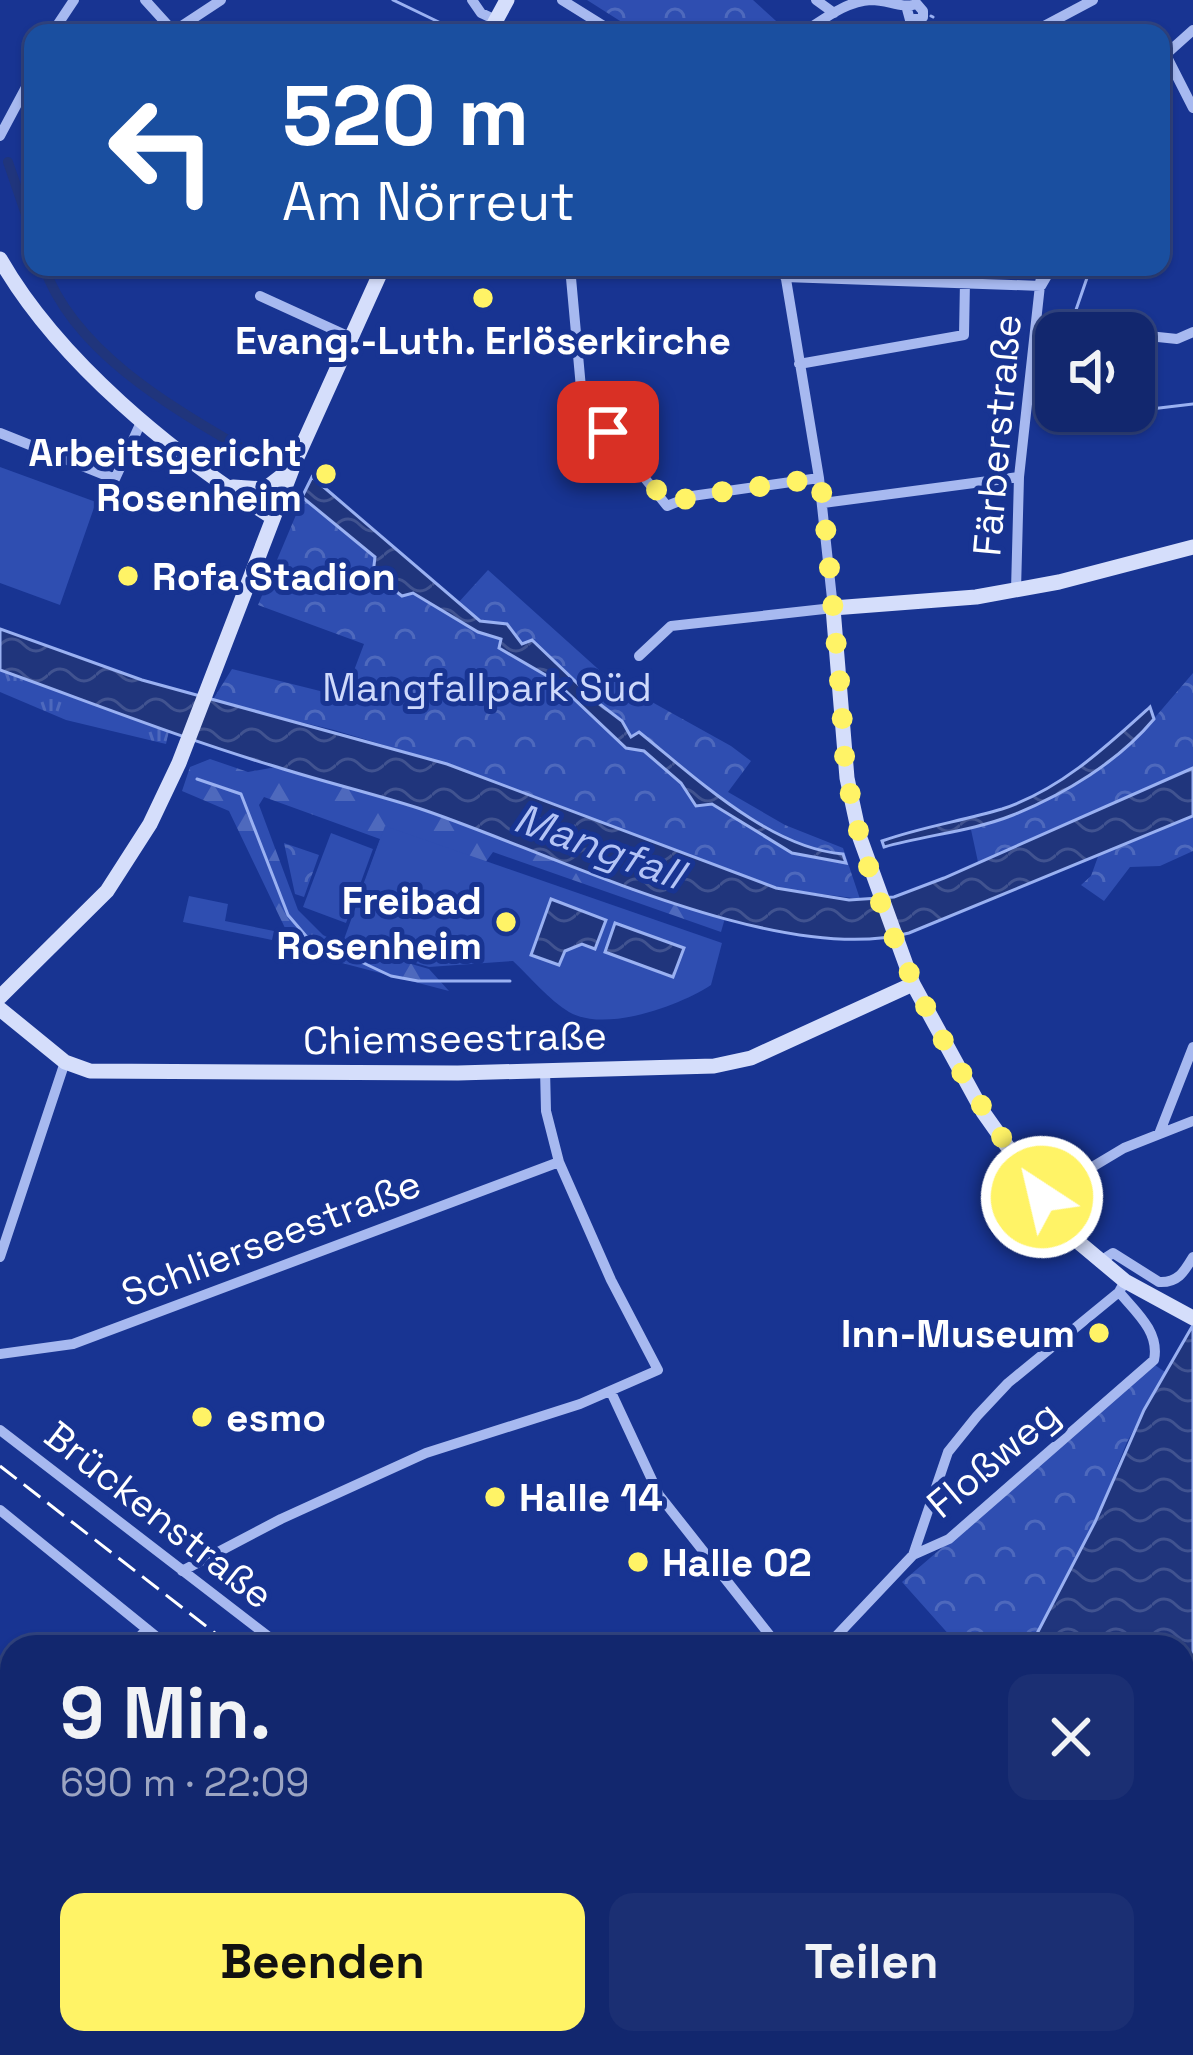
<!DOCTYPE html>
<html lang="de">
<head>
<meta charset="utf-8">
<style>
	:root { --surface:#12276e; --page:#1b2f73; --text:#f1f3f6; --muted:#9ca5c2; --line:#314481; --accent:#fff366 }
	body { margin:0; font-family:"Space Grotesk",sans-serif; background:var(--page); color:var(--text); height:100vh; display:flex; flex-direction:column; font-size:45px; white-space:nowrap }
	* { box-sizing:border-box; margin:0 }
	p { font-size:39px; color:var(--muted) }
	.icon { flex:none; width:66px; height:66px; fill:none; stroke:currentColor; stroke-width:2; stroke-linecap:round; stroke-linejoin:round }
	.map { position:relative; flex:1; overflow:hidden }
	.panel { position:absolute; left:0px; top:1635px; width:1194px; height:420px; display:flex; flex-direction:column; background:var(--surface); border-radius:36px 36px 0 0; box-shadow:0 3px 9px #0004,0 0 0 3px var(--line) }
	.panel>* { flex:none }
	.top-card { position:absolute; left:24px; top:24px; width:1146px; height:252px; border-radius:24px; box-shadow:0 3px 9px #0004,0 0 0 3px var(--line); background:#1a4fa0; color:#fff; overflow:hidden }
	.tools { position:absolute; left:1035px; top:312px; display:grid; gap:24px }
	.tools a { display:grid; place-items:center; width:120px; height:120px; border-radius:24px; background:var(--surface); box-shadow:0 3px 9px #0004,0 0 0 3px var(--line); font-size:60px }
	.pin { position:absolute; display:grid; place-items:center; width:102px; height:102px; color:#fff; margin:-51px; border-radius:24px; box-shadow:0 6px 18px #0006 }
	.me { position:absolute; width:132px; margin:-66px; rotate:325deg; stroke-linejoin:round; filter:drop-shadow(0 0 9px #0008) }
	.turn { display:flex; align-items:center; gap:42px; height:252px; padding:0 60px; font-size:54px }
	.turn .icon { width:156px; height:156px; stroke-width:2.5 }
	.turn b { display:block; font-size:84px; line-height:102px }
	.round { display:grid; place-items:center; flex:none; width:126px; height:126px; border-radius:24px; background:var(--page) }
	.headline { display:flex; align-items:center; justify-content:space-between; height:204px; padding:0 60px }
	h1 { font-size:72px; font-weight:700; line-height:90px }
	.action { display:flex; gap:24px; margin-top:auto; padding:24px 60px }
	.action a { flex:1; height:138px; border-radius:24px; background:var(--accent); color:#111; font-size:48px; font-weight:700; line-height:138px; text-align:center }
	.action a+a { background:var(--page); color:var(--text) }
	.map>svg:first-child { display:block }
	.grass { fill:url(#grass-tufts) }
	.forest { fill:url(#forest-firs) }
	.park { fill:url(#park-crowns) }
	.garden { fill:#2f4eb1 }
	.water { fill:url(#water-waves); stroke:#9ab1f2; stroke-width:3 }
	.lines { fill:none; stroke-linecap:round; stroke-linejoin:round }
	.stream { stroke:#9ab1f2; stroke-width:3 }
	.canal { stroke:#20357c; stroke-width:10 }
	.street { stroke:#a7b9f0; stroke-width:10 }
	.secondary { stroke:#d5defb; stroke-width:15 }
	.rail { stroke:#fff; stroke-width:3; stroke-dasharray:21 9; stroke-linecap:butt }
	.route { stroke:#fff366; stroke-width:21; stroke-dasharray:0 37.8 }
	.poi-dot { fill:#fff366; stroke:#183492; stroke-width:4.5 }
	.labels { text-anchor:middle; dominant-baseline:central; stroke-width:10; stroke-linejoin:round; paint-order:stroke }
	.poi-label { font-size:39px; font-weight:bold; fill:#fff; stroke:#183492; text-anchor:start }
	.street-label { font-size:39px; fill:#fff; stroke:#183492 }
	.park-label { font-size:39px; fill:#ced9fb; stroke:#183492 }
	.water-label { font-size:42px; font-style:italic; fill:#b4c4f6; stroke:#183492 }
</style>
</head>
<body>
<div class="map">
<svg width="1193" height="2055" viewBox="0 0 1193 2055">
	<defs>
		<pattern id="grass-tufts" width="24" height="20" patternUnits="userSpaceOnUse" patternTransform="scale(3)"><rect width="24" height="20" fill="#2f4eb1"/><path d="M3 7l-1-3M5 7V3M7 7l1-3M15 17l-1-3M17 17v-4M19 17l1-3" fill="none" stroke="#4e69bd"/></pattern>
		<pattern id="forest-firs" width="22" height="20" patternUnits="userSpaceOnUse" patternTransform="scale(3)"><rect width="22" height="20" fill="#2f4eb1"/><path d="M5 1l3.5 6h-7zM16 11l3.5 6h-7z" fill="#4e69bd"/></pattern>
		<pattern id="park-crowns" width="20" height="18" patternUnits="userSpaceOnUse" patternTransform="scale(3)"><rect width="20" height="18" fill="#2f4eb1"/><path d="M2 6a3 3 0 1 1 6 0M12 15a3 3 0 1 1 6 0" fill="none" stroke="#4e69bd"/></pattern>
		<pattern id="water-waves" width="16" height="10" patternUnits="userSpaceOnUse" patternTransform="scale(3)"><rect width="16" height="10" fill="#20357c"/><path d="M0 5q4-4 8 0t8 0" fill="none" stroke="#415390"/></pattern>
	</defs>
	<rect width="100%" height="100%" fill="#183492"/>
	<path class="grass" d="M 0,670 L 169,731 L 166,744 L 66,720 L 0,692 Z"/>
	<path class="forest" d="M 210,759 L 248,772 L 276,767 L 419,809 L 725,918 L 721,932 L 493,852 L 482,867 L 397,919 L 359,896 L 380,839 L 264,797 L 259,805 L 298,910 L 323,935 L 341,944 L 429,969 L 449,991 L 296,951 L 229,811 L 182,791 L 190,767 Z"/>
	<path class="park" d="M 587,0 L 753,0 L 786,30 L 639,33 Z
		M 312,477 L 458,603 L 488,570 L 607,677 L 731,746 L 751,761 L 728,792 L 785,825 L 843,848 L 860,899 L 776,888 L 447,764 L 334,730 L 212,701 L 232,669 L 344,697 L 364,644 L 258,605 Z
		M 1193,673 L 1193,851 L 1160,866 L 1130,867 L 1104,901 L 1081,885 L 1091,876 L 1117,804 L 978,862 L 970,825 L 1014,814 L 1139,736 Z
		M 284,843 L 319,855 L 304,897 L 295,894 Z
		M 1155,1365 L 1165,1372 L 1127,1442 L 1095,1522 L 1030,1647 L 952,1647 L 952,1638 L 902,1582 Z"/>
	<path class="garden" d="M 0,467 L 96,502 L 60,605 L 0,583 Z
		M 385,826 L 722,943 L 711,985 C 679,1006 605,1033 569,1012 C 549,1000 530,977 513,961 L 429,967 L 343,942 Z
		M 331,833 L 373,849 L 346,923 L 303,907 Z
		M 189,896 L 228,904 L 225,921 L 274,931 L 272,940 L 183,922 Z"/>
	<path class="water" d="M 312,477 L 480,621 L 507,624 L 522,644 L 532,640 L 597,702 L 622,721 L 631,737 L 639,732 C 695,777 769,848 843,854 L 846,863 L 792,853 L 712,804 L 696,806 L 681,783 L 644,751 L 626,748 L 554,680 L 499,648 L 501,639 L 478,632 L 413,593 L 402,596 L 373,574 L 375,557 L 302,497 Z
		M 0,629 L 142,680 L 447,764 L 776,888 L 849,900 L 894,897 L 944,878 L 1193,768 L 1193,816 L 909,933 C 777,968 548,851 418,808 C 371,793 324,782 277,767 C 183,739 92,703 0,670 Z
		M 1150,707 L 1154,719 C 1118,762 1065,794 1013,815 C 973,831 926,835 884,847 L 882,841 C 921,827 962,821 1002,809 C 1060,790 1106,747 1150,707 Z
		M 551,899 L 606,920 L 595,949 L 582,944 L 565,951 L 559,965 L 531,955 Z
		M 615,923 L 684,948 L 673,977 L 605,952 Z
		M 1193,1325 L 1193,1673 L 1182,1694 L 1182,1647 L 1030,1647 L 1095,1522 L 1144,1410 Z
		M 758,2043 L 1006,2043 L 1000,2055 L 750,2055 Z"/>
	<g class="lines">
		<path class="stream" d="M 393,0 L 447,26
			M 931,16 L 933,17
			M 1068,333 L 1088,275
			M 1121,411 L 1130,411
			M 1134,411 L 1193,404
			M 197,779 L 241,794 L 288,915 L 306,936 L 391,976 L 418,981 L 510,981
			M 725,2055 L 731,2043"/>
		<path class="canal" d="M 8,162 L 33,235
			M 44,267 C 77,360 190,417 270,465"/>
		<path class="street" d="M 145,0 L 175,33
			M 472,0 L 481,13 L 496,20
			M 562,0 L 615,33
			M 816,0 L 834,13
			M 52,33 L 74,0
			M 171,33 L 221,0
			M 802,33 C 823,20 846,1 871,0 C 889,0 901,9 917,4 L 923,11 L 923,17 L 910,20 L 907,9
			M 1031,33 L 1093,0
			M 1166,55 L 1193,108
			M 1164,56 L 1193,30
			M 0,136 L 33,74
			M 400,267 L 416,272 L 439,267
			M 570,267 L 581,388 L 608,432 L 667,506 L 692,496 L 819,478
			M 785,277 L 1041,286 L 1052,267
			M 260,296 L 352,338
			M 1139,335 L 1177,339 L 1193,332
			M 799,364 L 964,335 L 965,281
			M 1031,379 L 1052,377
			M 0,433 L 115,479 L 142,420
			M 823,503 L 1019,477
			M 1016,590 L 1019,477 L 1042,267
			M 639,656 L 671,626 L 833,608 L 819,478 L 784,267
			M 1159,1134 L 1193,1047
			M 1042,1197 L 1124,1148 L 1193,1121
			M 0,1257 L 65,1062
			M 1099,1262 L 1113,1253 L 1159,1282 C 1178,1283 1184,1272 1193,1257
			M 0,1354 L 73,1344 L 559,1162
			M 611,1392 L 659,1495 L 779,1647
			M 0,1430 L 282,1647
			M 0,1510 L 169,1647
			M 913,1555 L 949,1539 L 1154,1360 C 1160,1332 1136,1312 1119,1292
			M 182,1571 L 281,1519 L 426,1453 L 580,1404 L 658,1370 L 611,1280 L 559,1162 L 546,1111 L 545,1069
			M 130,1647 L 147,1629
			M 826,1647 L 913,1555 L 948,1452 L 977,1416 L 1008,1383 L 1119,1292 L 1125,1281
			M 0,1711 L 12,1719
			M 0,1790 L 12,1776
			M 0,1864 L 12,1880
			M 109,2043 L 115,2055
			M 0,2053 L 1,2055
			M 157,2055 L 178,2043"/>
		<path class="secondary" d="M 489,33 L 507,0
			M 0,259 C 59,362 173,454 272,517
			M 233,487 L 265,489 L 287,472
			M 1193,547 L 1059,582 L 976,597 L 833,608 L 847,778 L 860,838 L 913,984 L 983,1112 L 1070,1235 L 1125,1281 L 1193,1318
			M 0,997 L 107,891 L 150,824 L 179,763 L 294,464 L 383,267
			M 0,1009 L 65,1062 L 90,1071 L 458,1073 L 714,1066 L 751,1058 L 913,984
			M 1182,1790 L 1193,1768
			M 1043,2055 L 1052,2043"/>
		<path class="rail" d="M 0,1466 L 233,1647
			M 743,2043 L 759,2055"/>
	</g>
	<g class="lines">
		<path class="route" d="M 608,432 L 670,506 L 692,496 L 820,478 C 829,551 834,624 841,696 C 843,727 843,758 849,787 C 877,939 955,1072 1042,1197"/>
	</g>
	<g class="poi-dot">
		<circle cx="483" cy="298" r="12"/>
		<circle cx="326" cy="474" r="12"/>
		<circle cx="128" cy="576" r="12"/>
		<circle cx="506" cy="922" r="12"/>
		<circle cx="1099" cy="1333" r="12"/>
		<circle cx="202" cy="1417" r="12"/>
		<circle cx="495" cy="1497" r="12"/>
		<circle cx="638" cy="1562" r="12"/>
	</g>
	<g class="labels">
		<g class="poi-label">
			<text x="483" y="340" text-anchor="middle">Evang.-Luth. Erlöserkirche</text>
			<text x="302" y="452" text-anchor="end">Arbeitsgericht<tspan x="302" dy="45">Rosenheim</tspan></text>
			<text x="152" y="576">Rofa Stadion</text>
			<text x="482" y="900" text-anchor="end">Freibad<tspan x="482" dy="45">Rosenheim</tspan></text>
			<text x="1075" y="1333" text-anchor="end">Inn-Museum</text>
			<text x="226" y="1417">esmo</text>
			<text x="519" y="1497">Halle 14</text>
			<text x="662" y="1562">Halle 02</text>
		</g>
		<g class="street-label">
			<text transform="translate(997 435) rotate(-85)">Färberstraße</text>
			<text transform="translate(455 1038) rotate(-1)">Chiemseestraße</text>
			<text transform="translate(271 1238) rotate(-21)">Schlierseestraße</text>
			<text transform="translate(993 1459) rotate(-40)">Floßweg</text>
			<text transform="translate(159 1515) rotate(38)">Brückenstraße</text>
		</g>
		<g class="park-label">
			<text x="487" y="687">Mangfallpark Süd</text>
		</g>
		<g class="water-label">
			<text transform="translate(599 846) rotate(20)">Mangfall</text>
		</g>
	</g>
</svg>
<div class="tools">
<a><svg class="icon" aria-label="sound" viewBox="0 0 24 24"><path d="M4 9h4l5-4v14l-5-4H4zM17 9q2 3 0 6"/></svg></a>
</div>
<div class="pin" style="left:608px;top:432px;background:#d93025"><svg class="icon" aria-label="arrive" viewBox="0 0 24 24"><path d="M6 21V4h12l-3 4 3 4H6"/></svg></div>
<svg class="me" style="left:1042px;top:1197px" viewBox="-20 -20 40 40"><circle r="17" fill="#fff366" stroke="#fff" stroke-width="3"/><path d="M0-11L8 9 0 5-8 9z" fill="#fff"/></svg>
<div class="top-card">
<div class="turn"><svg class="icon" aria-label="left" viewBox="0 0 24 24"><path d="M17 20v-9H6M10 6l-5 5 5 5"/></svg><div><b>520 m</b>Am Nörreut</div></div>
</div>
<section class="panel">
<div class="headline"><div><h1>9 Min.</h1><p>690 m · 22:09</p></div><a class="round"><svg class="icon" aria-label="close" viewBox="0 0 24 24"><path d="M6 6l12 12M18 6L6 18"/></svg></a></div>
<div class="action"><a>Beenden</a><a>Teilen</a></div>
</section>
</div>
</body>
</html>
